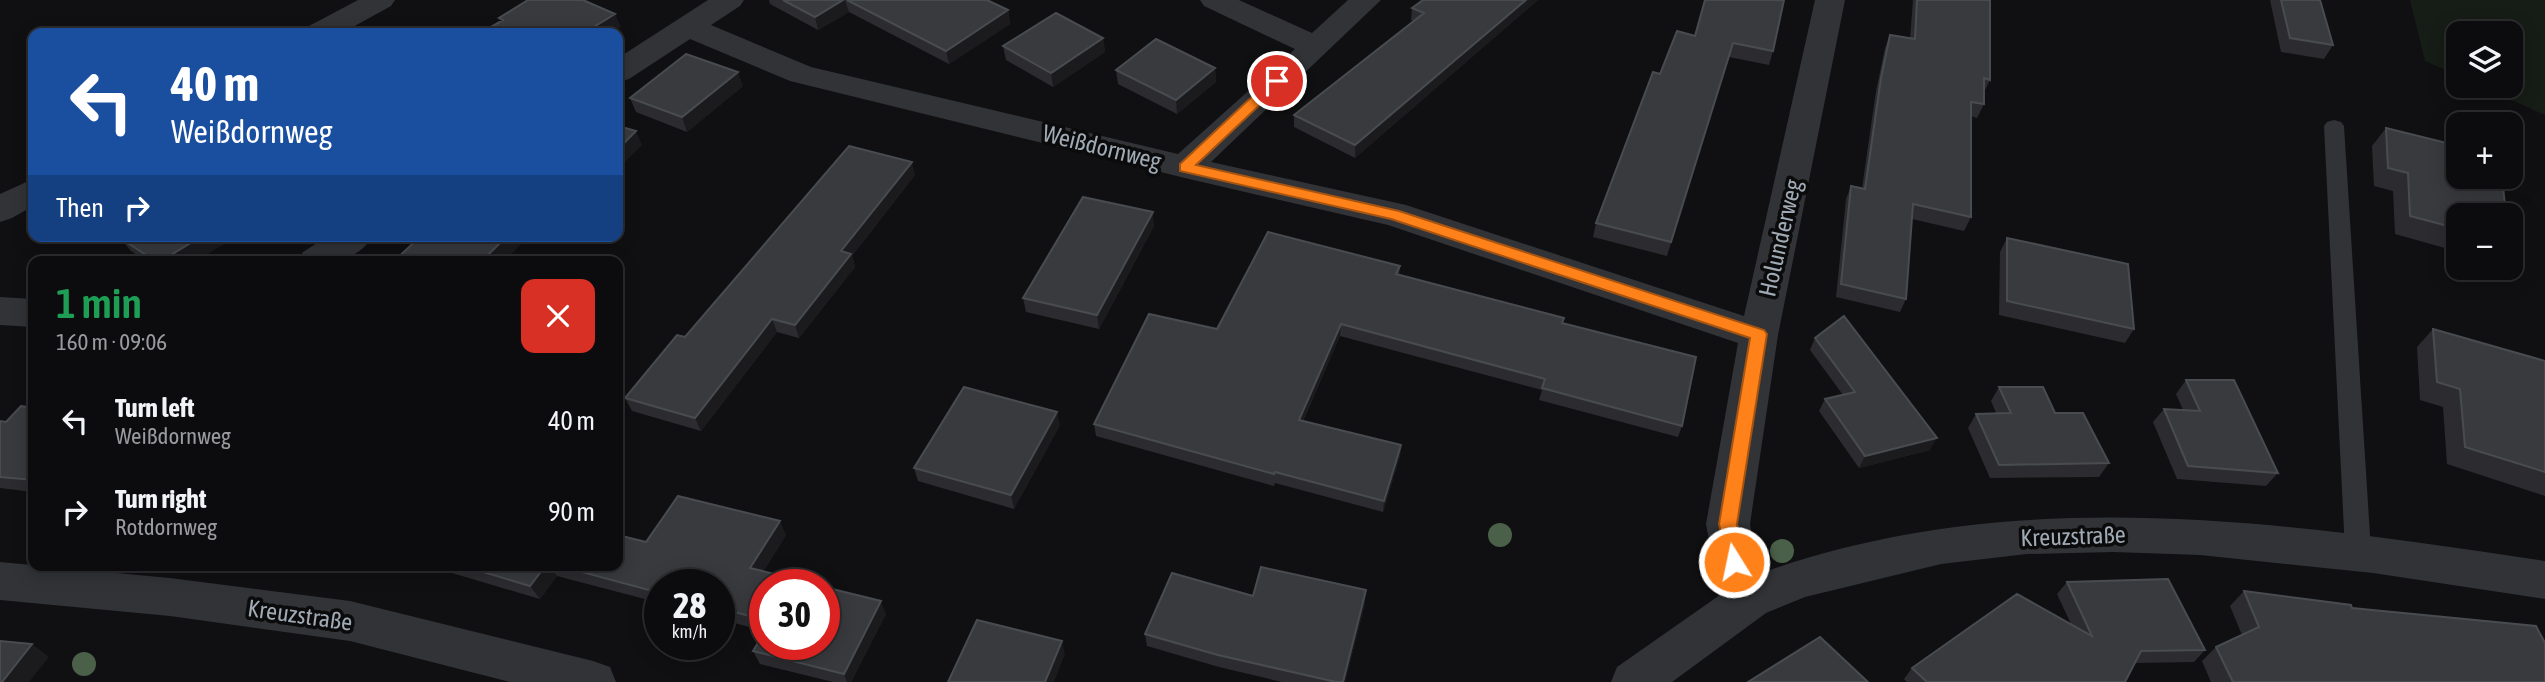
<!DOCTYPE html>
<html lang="en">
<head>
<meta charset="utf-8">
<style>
	:root { --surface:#0c0c0e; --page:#1a1a1c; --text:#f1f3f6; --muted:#9a9b9e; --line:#2c2c2e }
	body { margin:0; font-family:"Asap Condensed",sans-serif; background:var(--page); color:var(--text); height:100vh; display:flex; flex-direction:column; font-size:26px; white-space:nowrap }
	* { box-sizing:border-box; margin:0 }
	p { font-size:23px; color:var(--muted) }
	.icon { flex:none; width:38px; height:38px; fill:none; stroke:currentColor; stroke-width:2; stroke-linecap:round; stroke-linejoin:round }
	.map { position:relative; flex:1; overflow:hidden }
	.details { position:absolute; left:28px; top:256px; width:595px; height:315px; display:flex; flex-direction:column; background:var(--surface); border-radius:14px; box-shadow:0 4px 18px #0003,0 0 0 2px var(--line) }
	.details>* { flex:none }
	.top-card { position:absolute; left:28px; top:28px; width:595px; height:214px; border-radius:14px; box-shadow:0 4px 18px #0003,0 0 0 2px var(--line); background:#1a4fa0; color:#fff; overflow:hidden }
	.tools { position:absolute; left:2446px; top:21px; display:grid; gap:14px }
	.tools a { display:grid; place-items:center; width:77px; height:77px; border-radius:14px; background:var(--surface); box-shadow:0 4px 18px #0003,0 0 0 2px var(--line); font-size:35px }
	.speed { position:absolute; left:644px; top:569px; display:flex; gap:14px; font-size:35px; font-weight:700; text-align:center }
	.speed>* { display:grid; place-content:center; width:91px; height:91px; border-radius:50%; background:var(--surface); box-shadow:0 4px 18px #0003,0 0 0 2px var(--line); line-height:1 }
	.speed small { font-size:18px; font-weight:400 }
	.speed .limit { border:10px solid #d22; background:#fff; color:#111 }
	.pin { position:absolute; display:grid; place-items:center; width:60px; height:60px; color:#fff; margin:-30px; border:4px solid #fff; border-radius:50%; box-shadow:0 2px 7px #0007 }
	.me { position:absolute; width:77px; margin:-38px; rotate:350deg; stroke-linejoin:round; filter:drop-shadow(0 0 5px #0008) }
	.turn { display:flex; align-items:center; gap:24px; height:147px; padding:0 28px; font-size:32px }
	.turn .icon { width:91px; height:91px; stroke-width:2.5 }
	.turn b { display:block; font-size:49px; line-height:60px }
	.then { display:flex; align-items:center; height:66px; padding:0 28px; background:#0003; gap:14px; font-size:26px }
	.round { display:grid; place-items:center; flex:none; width:74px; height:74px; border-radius:14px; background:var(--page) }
	.overview { display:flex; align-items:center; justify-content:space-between; height:119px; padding:0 28px }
	h1 { font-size:42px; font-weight:600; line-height:52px; color:#1e9e55 }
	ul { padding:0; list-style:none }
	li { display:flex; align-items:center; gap:21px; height:91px; padding:0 28px }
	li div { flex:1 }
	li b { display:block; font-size:26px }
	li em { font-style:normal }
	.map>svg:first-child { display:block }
	.green { fill:#161c16 }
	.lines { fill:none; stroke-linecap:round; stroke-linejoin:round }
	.lane { fill:#313337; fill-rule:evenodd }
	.street { fill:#313337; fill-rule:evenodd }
	.tree { fill:#4b6048 }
	.wall { fill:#2c2c30 }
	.shaded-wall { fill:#1b1b1e }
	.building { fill:#383a3e; stroke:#484c51; stroke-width:2 }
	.route { fill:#ff811a; stroke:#a65411; stroke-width:2 }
	.labels { text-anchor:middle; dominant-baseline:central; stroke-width:7; stroke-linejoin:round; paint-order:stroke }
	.street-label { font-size:24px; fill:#9faab4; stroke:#0b0b0c }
</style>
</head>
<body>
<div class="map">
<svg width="2545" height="682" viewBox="0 0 2545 682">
	<rect width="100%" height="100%" fill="#101012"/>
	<path class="green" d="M 2410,0 L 2545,0 L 2545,115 L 2480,86 L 2511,86 L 2511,33 L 2459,33 L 2459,76 L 2425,61 Z"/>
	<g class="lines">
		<path class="lane" d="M 2334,120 L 2341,122 L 2344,126 L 2371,551 L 2367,559 L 2358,562 L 2349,559 L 2345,551 L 2324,126 L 2327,122 Z"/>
		<path class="street" d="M 358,0 L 395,0 L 391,6 L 342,33 L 305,33 L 309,26 Z
			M 708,0 L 744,0 L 740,6 L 711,25 L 811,67 L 1178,154 L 1295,49 L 1204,6 L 1200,0 L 1239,0 L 1312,33 L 1348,0 L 1381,0 L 1211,162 L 1406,205 L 1744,316 L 1815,0 L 1845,0 L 1778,335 L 1750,524 L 1756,559 L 1764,572 C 2018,482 2285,522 2545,561 L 2545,599 L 2373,573 L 2200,555 L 2113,552 L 2027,554 L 1941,564 L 1805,597 L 1766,613 L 1672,682 L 1611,682 L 1617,667 L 1727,590 L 1713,562 L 1706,524 L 1738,343 L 1388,225 L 1185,178 L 790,81 L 690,39 L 629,79 L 618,82 L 618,58 Z
			M 33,179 L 33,206 L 12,218 L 0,222 L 0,194 Z
			M 328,236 L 373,236 C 355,265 327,261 298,261 L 303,252 Z
			M 0,297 L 33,299 L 33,327 L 0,325 Z
			M 0,562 L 170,578 L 350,601 L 593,661 L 610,667 L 616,682 L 510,682 L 350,641 L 170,616 L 0,600 Z"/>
	</g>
	<g class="tree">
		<circle cx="1500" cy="535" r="12"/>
		<circle cx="1782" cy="551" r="12"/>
		<circle cx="84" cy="664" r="12"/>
	</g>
	<path class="wall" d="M 769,0 L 987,0 L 1008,10 L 1010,24 L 949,64 L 849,12 L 818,30 L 770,4 Z
		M 1423,0 L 1538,0 L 1355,158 L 1294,127 L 1294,115 L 1414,22 L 1411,20 L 1412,8 Z
		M 1913,0 L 1990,0 L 1990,80 L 1984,92 L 1984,104 L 1977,118 L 1971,116 L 1971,217 L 1964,231 L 1912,219 L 1906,299 L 1900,312 L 1836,297 L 1846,199 L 1851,186 L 1862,188 L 1876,91 L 1885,48 L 1890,35 L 1910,39 Z
		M 2270,0 L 2320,0 L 2333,45 L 2324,59 L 2281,52 Z
		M 1695,36 L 1773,51 L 1769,65 L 1729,57 L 1667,256 L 1593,237 L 1596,223 L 1660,74 Z
		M 1103,38 L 1105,52 L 1053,87 L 1006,60 L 1003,46 Z
		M 1215,68 L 1216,82 L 1177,114 L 1118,84 L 1116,70 Z
		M 743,86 L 687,132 L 636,112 L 630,98 Z
		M 2386,128 L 2459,215 L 2459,252 L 2395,234 L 2393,191 L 2374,186 L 2372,146 Z
		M 915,175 L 852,256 L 855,267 L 799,338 L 777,332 L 701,431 L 632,411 L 625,398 L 685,337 Z
		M 1154,226 L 1099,329 L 1026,312 L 1023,298 Z
		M 121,236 L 235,236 L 235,237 L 196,261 L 146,261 L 131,251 L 119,237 Z
		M 2007,238 L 2134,329 L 2125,343 L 1999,315 L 2000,252 Z
		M 1400,266 L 1399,275 L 1564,318 L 1563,323 L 1682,426 L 1678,437 L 1539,400 L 1542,390 L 1340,336 L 1303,421 L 1401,445 L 1400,456 L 1383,512 L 1275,483 L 1274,486 L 1096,436 L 1094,424 L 1217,329 Z
		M 2433,329 L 2545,361 L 2545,496 L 2447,464 L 2443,407 L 2420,400 L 2417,347 Z
		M 1815,338 L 1930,450 L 1859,468 L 1819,411 L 1825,399 L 1843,395 L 1810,350 Z
		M 2186,380 L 2278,473 L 2266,486 L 2177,479 L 2153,422 L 2164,409 L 2183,410 L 2176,394 Z
		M 1999,387 L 2055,413 L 2109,463 L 2099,477 L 1990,478 L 1968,428 L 1976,414 L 1996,413 L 1991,401 Z
		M 33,408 L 33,492 L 0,488 L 0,421 L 6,422 Z
		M 1060,425 L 1014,509 L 918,481 L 914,468 Z
		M 786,535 L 763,572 L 765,584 L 765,644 L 886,614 L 851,682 L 833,682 L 760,664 L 753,651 L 765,631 L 719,619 L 719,584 L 660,584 L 660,603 L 557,576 L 540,599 L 425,565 L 618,565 L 646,542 Z
		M 2067,582 L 2205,650 L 2194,662 L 2135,663 L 2125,682 L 1907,682 L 1904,679 L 1912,668 L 2071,624 L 2057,594 Z
		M 2244,591 L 2352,608 L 2545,682 L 2211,682 L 2202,661 L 2216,647 L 2242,635 L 2230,606 Z
		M 1253,596 L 1365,603 L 1345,682 L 1282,682 L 1219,667 L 1147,646 L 1145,634 Z"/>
	<path class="shaded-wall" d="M 843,0 L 845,0 L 849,12 L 818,30 L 815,17 Z
		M 1526,0 L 1538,0 L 1355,158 L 1355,145 Z
		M 1008,10 L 1010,24 L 949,64 L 946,51 Z
		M 615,14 L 621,27 L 611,33 L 584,33 Z
		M 1103,38 L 1105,52 L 1053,87 L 1051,73 Z
		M 1215,68 L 1216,82 L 1177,114 L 1176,100 Z
		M 738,72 L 743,86 L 687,132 L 682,117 Z
		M 636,131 L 642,145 L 618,169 L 618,149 Z
		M 912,162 L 915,175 L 852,256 L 855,267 L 799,338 L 795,325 L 841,251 Z
		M 1153,212 L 1154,226 L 1099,329 L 1097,315 Z
		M 202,236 L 235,237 L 196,261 L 161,261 Z
		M 507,236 L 529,236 L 505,261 L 483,261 Z
		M 772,319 L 777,332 L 701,431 L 695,418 Z
		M 1341,324 L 1340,336 L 1298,431 L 1299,420 Z
		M 1057,412 L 1060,425 L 1014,509 L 1011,495 Z
		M 1937,438 L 1930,450 L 1859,468 L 1865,456 Z
		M 1401,445 L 1400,456 L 1383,512 L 1384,501 Z
		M 780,521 L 786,535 L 757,581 L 750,568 Z
		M 546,565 L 549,565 L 557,576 L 540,599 L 530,586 Z
		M 1366,590 L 1365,603 L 1345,682 L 1343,682 Z
		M 881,601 L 886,614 L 851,682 L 847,682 L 844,674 Z
		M 1062,641 L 1065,654 L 1054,682 L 1045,682 Z
		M 32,644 L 49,657 L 29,682 L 2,682 Z"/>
	<path class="building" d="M 528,0 L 583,0 L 615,14 L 584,33 L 480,33 L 503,20 L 499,18 Z
		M 783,0 L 843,0 L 815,17 Z
		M 847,0 L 987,0 L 1008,10 L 946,51 Z
		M 1423,0 L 1526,0 L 1355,145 L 1294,115 L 1424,13 L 1412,8 Z
		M 1705,0 L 1784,0 L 1773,51 L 1733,43 L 1671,242 L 1596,223 L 1653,72 L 1660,74 L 1677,31 L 1695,36 Z
		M 1917,0 L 1990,0 L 1990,80 L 1984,78 L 1984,104 L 1971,102 L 1971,217 L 1913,204 L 1906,299 L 1841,284 L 1851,186 L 1865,189 L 1881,78 L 1890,35 L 1915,39 Z
		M 2281,0 L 2320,0 L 2333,45 L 2290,38 Z
		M 1056,13 L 1103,38 L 1051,73 L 1003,46 Z
		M 1156,39 L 1215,68 L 1176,100 L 1116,70 Z
		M 686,54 L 738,72 L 682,117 L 630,98 Z
		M 618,126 L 636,131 L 618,149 Z
		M 2386,128 L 2459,146 L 2459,177 L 2502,177 L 2506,215 L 2459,215 L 2459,229 L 2410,216 L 2408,173 L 2388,168 Z
		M 849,146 L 912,162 L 841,251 L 851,254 L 795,325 L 772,319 L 695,418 L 625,398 L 677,335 L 685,337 Z
		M 1083,197 L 1153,212 L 1097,315 L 1023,298 Z
		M 1268,232 L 1400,266 L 1396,274 L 1564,318 L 1562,323 L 1696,357 L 1682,426 L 1542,388 L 1545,379 L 1341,324 L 1299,420 L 1401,445 L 1384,501 L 1275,472 L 1274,474 L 1094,424 L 1149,314 L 1217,329 Z
		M 121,236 L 202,236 L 161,261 L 155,261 L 119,237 Z
		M 421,236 L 507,236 L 482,261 L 478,259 L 477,261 L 394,261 Z
		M 2007,238 L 2128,264 L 2134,329 L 2007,301 Z
		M 1844,316 L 1937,438 L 1865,456 L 1825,399 L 1855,392 L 1815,338 Z
		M 2433,329 L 2545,361 L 2545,472 L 2465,447 L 2460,389 L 2437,382 Z
		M 2186,380 L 2234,380 L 2278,473 L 2188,466 L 2164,409 L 2200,411 Z
		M 964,387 L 1057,412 L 1011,495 L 914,468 Z
		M 1999,387 L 2043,387 L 2055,413 L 2083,413 L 2109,463 L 1999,465 L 1976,414 L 2011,413 Z
		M 21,406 L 33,408 L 33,480 L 0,477 L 0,421 L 6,422 Z
		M 678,496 L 780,521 L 750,568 L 816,584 L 765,584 L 765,620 L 719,608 L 719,584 L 660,584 L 660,593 L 556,565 L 618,565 L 618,535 L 646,542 Z
		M 460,565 L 546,565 L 530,586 Z
		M 1261,567 L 1366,590 L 1343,682 L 1336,682 L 1218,655 L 1145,634 L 1172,573 L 1253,596 Z
		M 2168,579 L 2205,650 L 2141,651 L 2125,682 L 1927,682 L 1912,668 L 2017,594 L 2092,636 L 2067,582 Z
		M 824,587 L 881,601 L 844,674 L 753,651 L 765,631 L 765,644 L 824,644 Z
		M 2244,591 L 2351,605 L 2352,608 L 2536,626 L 2545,643 L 2545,682 L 2233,682 L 2216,647 L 2259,627 Z
		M 977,620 L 1062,641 L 1045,682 L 948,682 Z
		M 1820,637 L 1868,682 L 1748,682 Z
		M 0,641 L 32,644 L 2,682 L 0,682 Z"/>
	<path class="route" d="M 1277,77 L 1282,78 L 1282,84 L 1196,165 L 1399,211 L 1764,330 L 1767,334 L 1737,524 L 1744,562 L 1741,567 L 1734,569 L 1728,567 L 1719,524 L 1750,338 L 1391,219 L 1180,171 L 1180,164 L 1272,78 Z"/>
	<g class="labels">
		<g class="street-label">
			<text transform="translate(1102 147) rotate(14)">Weißdornweg</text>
			<text transform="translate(1780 238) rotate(-77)">Holunderweg</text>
			<text transform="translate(2073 536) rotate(-2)">Kreuzstraße</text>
			<text transform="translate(300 615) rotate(8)">Kreuzstraße</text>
		</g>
	</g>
</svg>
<div class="tools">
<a><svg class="icon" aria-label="layers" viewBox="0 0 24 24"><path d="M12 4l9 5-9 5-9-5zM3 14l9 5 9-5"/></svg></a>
<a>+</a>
<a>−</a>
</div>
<div class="speed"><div>28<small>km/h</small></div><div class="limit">30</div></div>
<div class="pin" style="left:1277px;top:81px;background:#d93025"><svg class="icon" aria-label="arrive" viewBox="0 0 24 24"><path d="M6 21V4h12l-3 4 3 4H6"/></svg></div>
<svg class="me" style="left:1734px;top:562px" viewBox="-20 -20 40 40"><circle r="17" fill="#ff811a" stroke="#fff" stroke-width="3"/><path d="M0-11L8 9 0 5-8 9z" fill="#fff"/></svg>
<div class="top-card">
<div class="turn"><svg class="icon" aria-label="left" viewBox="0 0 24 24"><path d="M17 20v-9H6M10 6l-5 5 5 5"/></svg><div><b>40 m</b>Weißdornweg</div></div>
<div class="then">Then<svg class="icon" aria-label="right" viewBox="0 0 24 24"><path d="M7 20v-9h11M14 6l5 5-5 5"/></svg></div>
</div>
<section class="details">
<div class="overview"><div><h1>1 min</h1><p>160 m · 09:06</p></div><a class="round" style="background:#d93025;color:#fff"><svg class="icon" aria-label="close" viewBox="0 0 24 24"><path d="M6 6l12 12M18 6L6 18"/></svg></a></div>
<ul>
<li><svg class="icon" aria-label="left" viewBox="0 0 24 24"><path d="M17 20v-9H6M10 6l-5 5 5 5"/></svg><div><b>Turn left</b><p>Weißdornweg</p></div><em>40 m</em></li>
<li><svg class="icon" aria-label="right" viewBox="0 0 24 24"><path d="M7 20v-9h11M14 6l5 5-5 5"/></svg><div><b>Turn right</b><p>Rotdornweg</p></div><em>90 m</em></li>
</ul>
</section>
</div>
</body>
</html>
